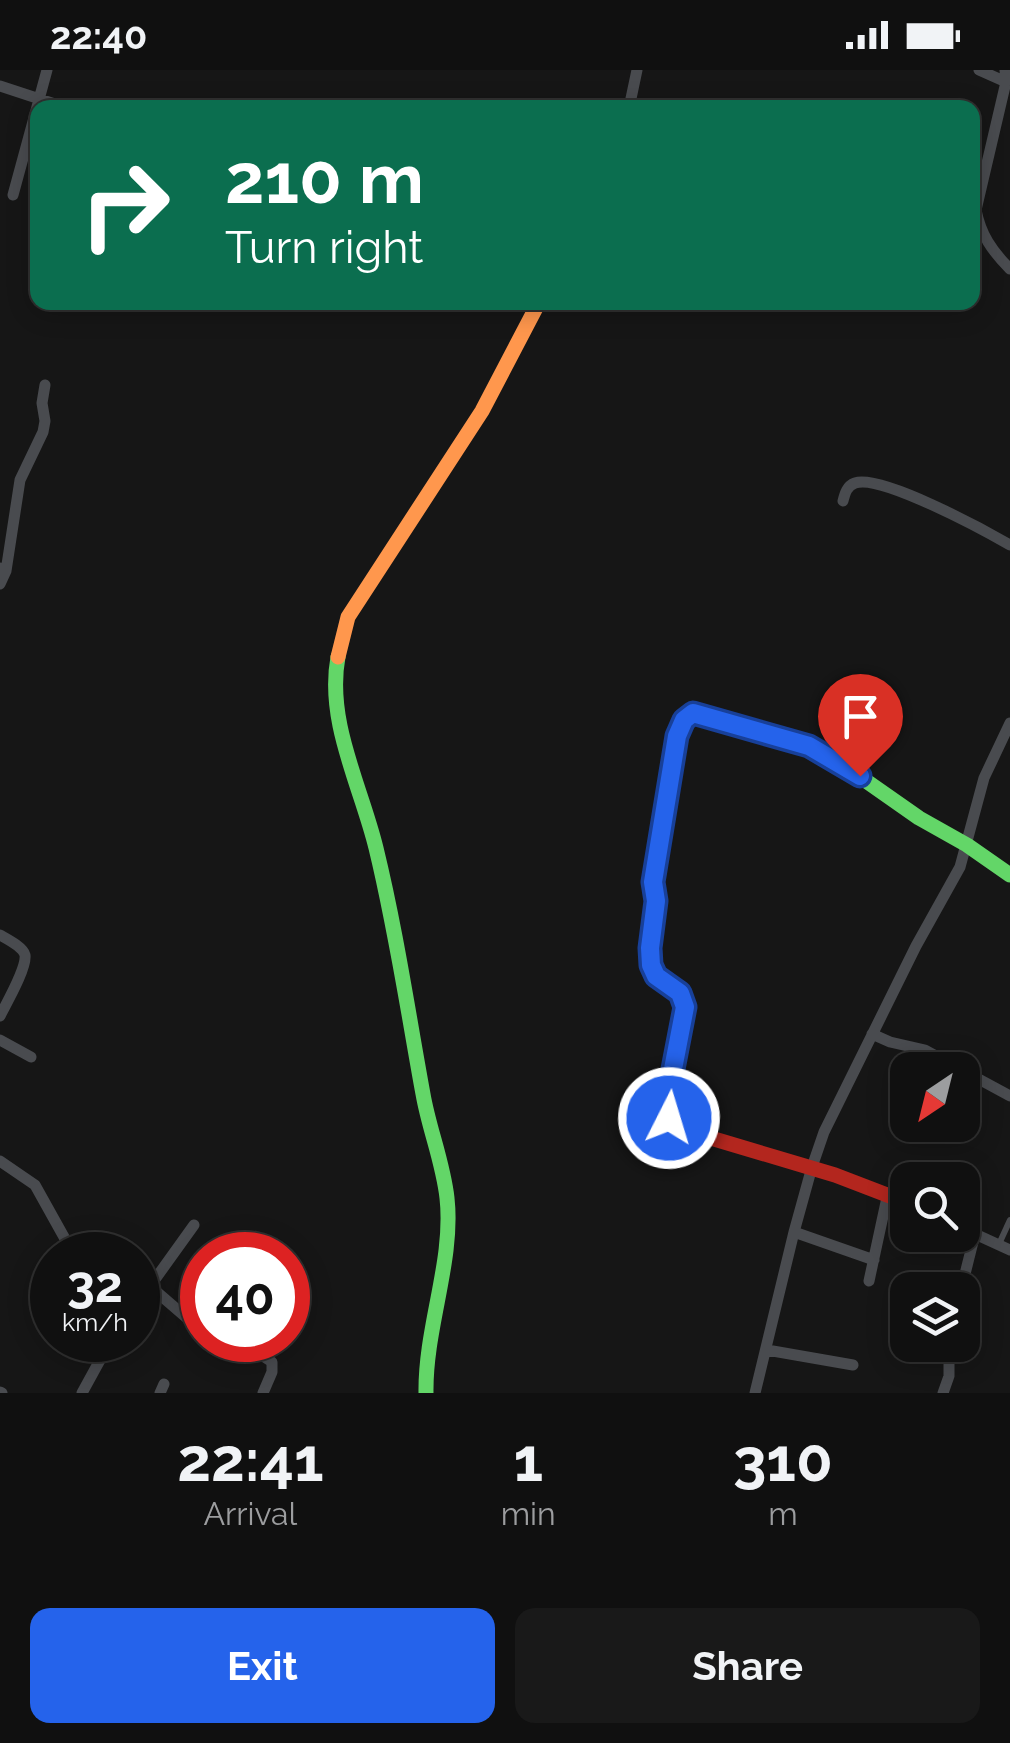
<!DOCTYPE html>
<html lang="en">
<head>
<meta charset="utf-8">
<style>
	:root { --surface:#101010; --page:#191919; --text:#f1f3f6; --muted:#9c9d9f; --line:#303030; --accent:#2563eb }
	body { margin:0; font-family:Raleway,sans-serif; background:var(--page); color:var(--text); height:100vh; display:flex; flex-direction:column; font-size:38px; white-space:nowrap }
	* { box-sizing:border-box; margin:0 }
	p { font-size:32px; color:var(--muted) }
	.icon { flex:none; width:55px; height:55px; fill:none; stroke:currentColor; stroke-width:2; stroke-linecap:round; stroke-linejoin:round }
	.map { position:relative; height:1323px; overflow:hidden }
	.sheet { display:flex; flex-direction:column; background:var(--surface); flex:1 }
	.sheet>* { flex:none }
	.guide { position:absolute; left:30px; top:30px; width:950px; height:210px; border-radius:20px; box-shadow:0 5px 25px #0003,0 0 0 2px var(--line); background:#0b6e4f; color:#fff; overflow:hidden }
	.needle { width:65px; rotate:215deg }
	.controls { position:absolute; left:890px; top:982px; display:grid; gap:20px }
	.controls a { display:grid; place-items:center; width:90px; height:90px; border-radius:20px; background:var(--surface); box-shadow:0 5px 25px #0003,0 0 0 2px var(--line); font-size:50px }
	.speed { position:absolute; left:30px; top:1162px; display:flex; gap:20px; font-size:50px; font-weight:700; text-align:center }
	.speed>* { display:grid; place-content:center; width:130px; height:130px; border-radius:50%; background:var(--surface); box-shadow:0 5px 25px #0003,0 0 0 2px var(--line); line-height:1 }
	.speed small { font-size:25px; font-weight:400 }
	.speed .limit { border:15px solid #d22; background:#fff; color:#111 }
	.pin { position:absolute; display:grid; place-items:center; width:85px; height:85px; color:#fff; margin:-102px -42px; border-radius:50% 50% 50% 0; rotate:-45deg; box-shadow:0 0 10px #0007 }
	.pin .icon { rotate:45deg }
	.me { position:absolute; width:110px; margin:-55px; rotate:5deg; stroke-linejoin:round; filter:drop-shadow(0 0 8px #0008) }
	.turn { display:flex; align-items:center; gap:35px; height:210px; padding:0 30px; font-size:45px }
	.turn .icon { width:130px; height:130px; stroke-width:2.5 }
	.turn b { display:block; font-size:70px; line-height:85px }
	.eta { display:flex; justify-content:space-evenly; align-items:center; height:170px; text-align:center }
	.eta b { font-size:60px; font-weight:700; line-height:70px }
	.primary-button { display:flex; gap:20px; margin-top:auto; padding:20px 30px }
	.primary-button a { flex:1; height:115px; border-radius:20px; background:var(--accent); color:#fff; font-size:40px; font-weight:700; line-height:115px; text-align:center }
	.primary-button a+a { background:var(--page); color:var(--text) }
	.status { display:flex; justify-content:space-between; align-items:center; height:70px; padding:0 50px; background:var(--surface); direction:ltr }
	.status svg { height:28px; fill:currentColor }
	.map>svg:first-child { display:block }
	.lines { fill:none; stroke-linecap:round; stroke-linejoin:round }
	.lane { stroke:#494b4f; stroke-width:6 }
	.street { stroke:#494b4f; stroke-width:11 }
	.fast { stroke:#63d668; stroke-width:15 }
	.slow { stroke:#ff974d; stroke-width:15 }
	.jam { stroke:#b3261e; stroke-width:15 }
	.route-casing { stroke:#184099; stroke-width:25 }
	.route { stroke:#2563eb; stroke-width:18 }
</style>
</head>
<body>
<div class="status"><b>22:40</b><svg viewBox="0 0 49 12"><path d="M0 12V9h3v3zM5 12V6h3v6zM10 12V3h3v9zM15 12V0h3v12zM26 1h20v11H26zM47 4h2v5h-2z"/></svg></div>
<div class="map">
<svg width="1010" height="1323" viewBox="0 0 1010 1323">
	<rect width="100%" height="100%" fill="#161616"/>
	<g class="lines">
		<path class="lane" d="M 999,1174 L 1010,1150"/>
		<path class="street" d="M 979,0 L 1006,12
			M 1005,0 L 1006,12 L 976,140 C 981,165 992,181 1010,199
			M 0,16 L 67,38
			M 629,38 L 637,0
			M 13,125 L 47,0
			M 843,431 C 845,423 847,416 855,413 C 881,404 984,460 1010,475
			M 0,498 L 6,501 L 0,514
			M 6,501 L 20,410 L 43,362 L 45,351 L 42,333 L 45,315
			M 0,865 C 7,869 23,877 25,885 C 27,898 6,934 0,946
			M 872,964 L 890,972 L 925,980 L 962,1000
			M 0,970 L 31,987
			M 962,1000 L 1010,1026
			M 0,1091 L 35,1115 L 74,1185
			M 962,1158 L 1010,1180
			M 794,1162 L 874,1190
			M 869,1211 L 888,1123
			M 151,1217 L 202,1261
			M 961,1220 L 975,1164
			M 38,1232 L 52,1230
			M 138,1233 L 194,1155
			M 219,1270 L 246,1275 L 272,1292 L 272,1302 L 263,1323
			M 767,1280 L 853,1295
			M 0,1322 L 2,1323
			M 82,1323 L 111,1270
			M 160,1323 L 164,1314
			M 755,1323 L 794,1162 L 812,1097 L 824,1062 L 916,876 L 960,797 L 984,708 L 1010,653
			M 943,1323 L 949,1306 L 949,1275"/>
		<path class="fast" d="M 338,587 C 326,652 361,716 376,778 C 396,860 408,942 423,1024 C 429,1059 443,1092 447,1128 C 454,1191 425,1257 426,1323
			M 656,796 L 679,660 L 693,643 L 809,676 L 842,694 L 919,748 L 967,775 L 1010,805"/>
		<path class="slow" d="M 338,587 L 348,547 L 482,341 L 539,232"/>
		<path class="jam" d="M 656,796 C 653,813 657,821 656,836 C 655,856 644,878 652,898 C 660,917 683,917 684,940 C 685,977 662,1012 669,1049 L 676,1055 L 694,1063 L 835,1105 L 908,1133"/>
	</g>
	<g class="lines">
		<g class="route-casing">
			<path id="route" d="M 669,1048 L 668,1025 L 685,937 L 680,923 L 656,906 L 651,895 L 650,878 L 656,831 L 653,812 L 677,666 L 684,650 L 693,643 L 809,676 L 860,706"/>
		</g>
		<use href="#route" class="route"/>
	</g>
</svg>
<div class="controls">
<a><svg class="needle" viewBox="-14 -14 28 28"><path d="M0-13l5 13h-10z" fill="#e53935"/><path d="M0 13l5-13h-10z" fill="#9c9d9f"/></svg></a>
<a><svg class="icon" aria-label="search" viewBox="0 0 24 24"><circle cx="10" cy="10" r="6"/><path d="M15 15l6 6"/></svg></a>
<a><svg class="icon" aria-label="layers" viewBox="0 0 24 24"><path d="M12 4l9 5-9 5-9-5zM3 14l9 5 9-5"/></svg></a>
</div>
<div class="speed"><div>32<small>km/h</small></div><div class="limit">40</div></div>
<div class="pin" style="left:860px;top:706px;background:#d93025"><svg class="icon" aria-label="arrive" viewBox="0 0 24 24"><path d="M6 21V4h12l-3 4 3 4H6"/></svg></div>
<svg class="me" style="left:669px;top:1048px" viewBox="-20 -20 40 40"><circle r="17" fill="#2563eb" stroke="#fff" stroke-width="3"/><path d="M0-11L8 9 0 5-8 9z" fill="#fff"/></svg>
<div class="guide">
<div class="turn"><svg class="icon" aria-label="right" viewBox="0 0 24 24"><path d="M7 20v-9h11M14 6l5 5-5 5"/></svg><div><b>210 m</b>Turn right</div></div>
</div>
</div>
<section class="sheet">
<div class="eta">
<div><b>22:41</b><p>Arrival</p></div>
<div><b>1</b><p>min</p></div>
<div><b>310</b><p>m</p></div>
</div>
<div class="primary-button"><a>Exit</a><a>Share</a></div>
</section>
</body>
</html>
